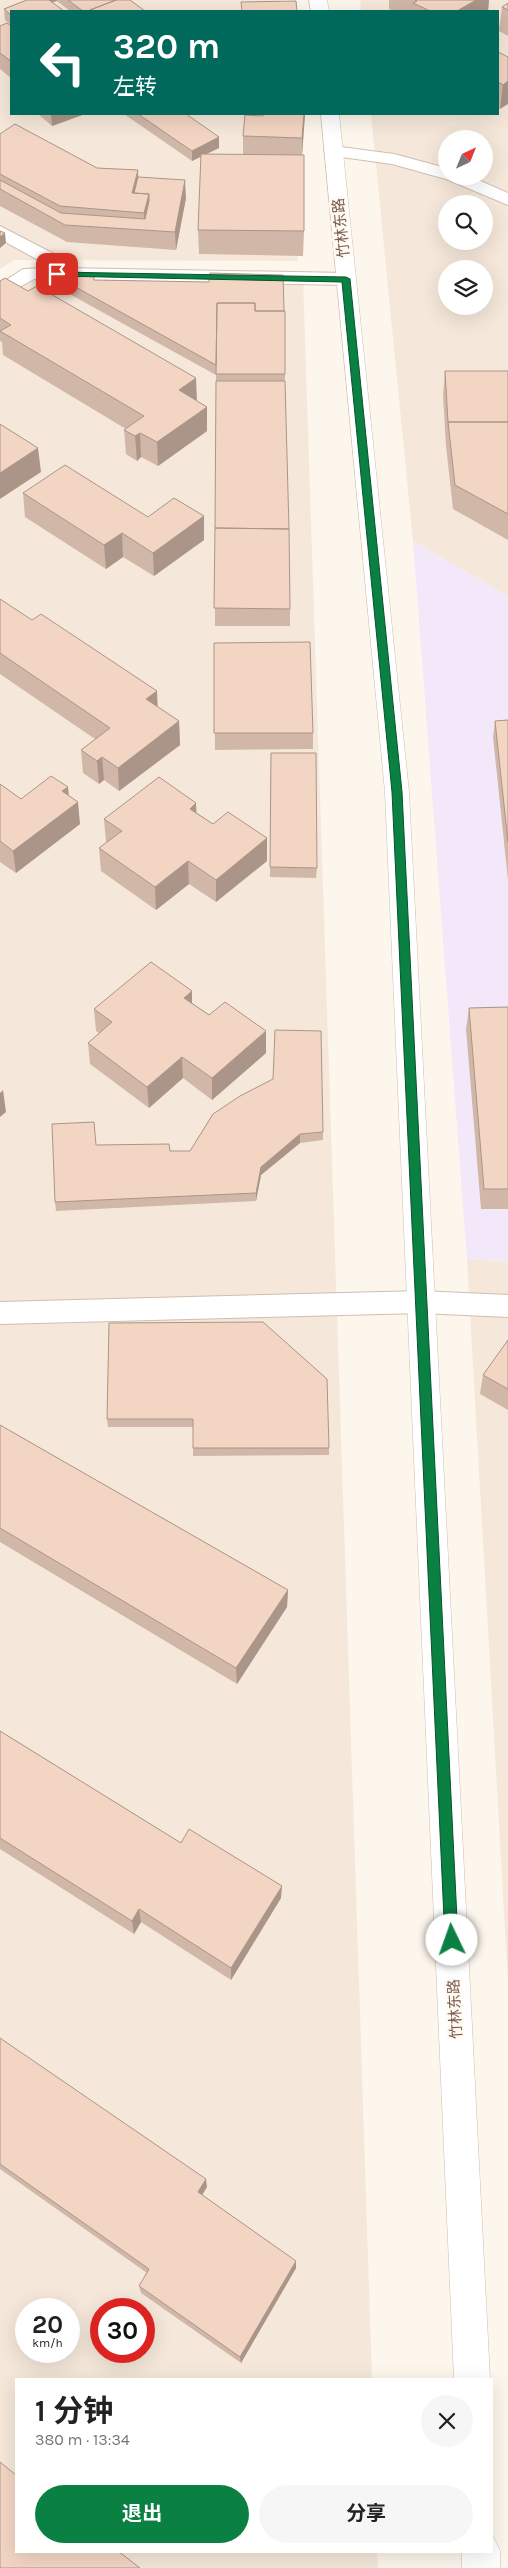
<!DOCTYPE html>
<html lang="zh">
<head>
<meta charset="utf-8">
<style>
	:root { --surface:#fff; --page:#f6f6f6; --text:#222; --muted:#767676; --accent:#0b8043 }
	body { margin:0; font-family:Karla,"Noto Sans SC",sans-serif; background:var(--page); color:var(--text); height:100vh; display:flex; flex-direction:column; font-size:19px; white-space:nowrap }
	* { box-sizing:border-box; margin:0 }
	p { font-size:16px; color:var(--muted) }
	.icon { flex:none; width:28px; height:28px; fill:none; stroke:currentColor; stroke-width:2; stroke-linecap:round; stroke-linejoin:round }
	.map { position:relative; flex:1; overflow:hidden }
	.panel { position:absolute; left:15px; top:2378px; width:478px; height:175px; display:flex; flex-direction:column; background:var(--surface); border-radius:0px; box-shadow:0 5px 20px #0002 }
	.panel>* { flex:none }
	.guide { position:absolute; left:10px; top:10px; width:489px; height:105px; border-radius:0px; box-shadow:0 5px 20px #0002; background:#00695c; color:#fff; overflow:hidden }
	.needle { width:32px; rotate:43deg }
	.controls { position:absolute; left:438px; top:130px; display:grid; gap:10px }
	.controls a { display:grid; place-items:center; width:55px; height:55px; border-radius:50%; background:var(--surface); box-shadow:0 5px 20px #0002; font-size:25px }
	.speed { position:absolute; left:15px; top:2298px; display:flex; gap:10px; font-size:25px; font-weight:700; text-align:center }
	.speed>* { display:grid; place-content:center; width:65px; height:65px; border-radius:50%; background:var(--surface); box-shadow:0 5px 20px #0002; line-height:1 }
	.speed small { font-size:12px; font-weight:400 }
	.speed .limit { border:8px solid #d22; background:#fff; color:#111 }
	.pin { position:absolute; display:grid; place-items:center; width:42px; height:42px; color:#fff; margin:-21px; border-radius:10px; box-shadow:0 2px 8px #0006 }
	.me { position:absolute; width:55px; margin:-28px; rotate:357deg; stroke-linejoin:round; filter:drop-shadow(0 0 4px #0008) }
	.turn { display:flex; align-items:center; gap:18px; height:105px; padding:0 20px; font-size:22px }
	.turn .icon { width:65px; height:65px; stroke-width:2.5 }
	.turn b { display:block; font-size:35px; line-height:42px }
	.round { display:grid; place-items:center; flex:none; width:52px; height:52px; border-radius:26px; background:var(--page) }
	.head { display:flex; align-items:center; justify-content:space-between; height:85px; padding:0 20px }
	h1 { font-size:30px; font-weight:700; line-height:38px }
	.action { display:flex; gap:10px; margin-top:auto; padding:10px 20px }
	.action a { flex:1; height:58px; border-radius:30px; background:var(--accent); color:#fff; font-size:20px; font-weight:700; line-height:58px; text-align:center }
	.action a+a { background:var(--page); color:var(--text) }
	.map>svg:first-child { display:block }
	.residential { fill:#f5e8da; fill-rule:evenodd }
	.education { fill:#f3e8fa }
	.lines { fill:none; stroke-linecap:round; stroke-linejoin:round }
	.service-casing { stroke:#d1beb0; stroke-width:2 }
	.minor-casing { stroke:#d1beb0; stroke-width:1 }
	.service { fill:#fff; fill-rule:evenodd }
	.minor { fill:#fff; fill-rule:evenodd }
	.wall { fill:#d1b7a8 }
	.shaded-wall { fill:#aa9588 }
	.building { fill:#f3d5c3; stroke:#aa9588 }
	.route { fill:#0b8043; stroke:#07532c }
	.labels { text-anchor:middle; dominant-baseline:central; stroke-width:5; stroke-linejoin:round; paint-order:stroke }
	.street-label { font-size:15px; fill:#7a5c4d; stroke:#fffaf3 }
</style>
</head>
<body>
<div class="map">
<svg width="508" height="2568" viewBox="0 0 508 2568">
	<rect width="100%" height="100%" fill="#fdf6ec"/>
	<path class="residential" d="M 0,0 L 278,0 L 279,11 L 11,11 L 11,114 L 287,114 L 298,261 L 14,260 L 0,269 Z
		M 360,0 L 508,0 L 508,596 L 413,541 L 371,114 L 498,114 L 498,11 L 361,11 ZM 446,139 L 484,139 L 484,176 L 446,176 ZM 446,204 L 484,204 L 484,241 L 446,241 ZM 446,269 L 484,269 L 484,306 L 446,306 Z
		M 30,273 L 303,278 L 372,2379 L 16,2379 L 16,2551 L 377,2551 L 378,2568 L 0,2568 L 0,292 ZM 26,2309 L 69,2309 L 69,2351 L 26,2351 ZM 101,2309 L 144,2309 L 144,2351 L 101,2351 Z
		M 467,1259 L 508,1262 L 508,1983 Z"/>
	<path class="education" d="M 413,541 L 508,596 L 508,1262 L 467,1259 Z"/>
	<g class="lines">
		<g class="service-casing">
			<path id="service" d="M 333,146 L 394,154 L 446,168 L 446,176 L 469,176 L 508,193 L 508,205 L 446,179 L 392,164 L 327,155 L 324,151 L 327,147 Z
				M 0,226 L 56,255 L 63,268 L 346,273 L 353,275 L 355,279 L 353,283 L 346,285 L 34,279 L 0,298 L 0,284 L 23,269 L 44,268 L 42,262 L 0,239 Z
				M 421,1291 L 508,1295 L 508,1317 L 421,1313 L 0,1324 L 0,1302 Z"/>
		</g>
		<g class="minor-casing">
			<path id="minor" d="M 309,0 L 327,0 L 329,11 L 311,11 Z
				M 321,114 L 339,114 L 409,792 L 490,2379 L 454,2379 L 385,792 Z
				M 491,2537 L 494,2538 L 500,2551 L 500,2568 L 462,2568 L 462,2551 L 491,2551 Z"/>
		</g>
		<use href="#service" class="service"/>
		<use href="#minor" class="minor"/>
	</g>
	<path class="wall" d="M 27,0 L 130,0 L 145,11 L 70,11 L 57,1 L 11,11 L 11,25 L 5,20 L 4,9 Z
		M 389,0 L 489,0 L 488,11 L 394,11 L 389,9 Z
		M 508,3 L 508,36 L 499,31 L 502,7 Z
		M 0,26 L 11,26 L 11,78 L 0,69 Z
		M 498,53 L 508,57 L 500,109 L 498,107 Z
		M 38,114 L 85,114 L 52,126 Z
		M 124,114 L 186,114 L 219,148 L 206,154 L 265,155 L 243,154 L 243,136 L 263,116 L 263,114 L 305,114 L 302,155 L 304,231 L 303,256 L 199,254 L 198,230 L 201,156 L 192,161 Z
		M 0,134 L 97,168 L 138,170 L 138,177 L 186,198 L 176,250 L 67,242 L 0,206 Z
		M 54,275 L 95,280 L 285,311 L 285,381 L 290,609 L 290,626 L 215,626 L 216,375 L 55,286 Z
		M 0,281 L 207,407 L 207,431 L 158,466 L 141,457 L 137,461 L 126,454 L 124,430 L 126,429 L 3,355 L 2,342 L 0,341 Z
		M 445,371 L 508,371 L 508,540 L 453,509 L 446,446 L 443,395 Z
		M 23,493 L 148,517 L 204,516 L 204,540 L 154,576 L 123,557 L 106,569 L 25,517 Z
		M 0,599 L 179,721 L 180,745 L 119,791 L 104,780 L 99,784 L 83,773 L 81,750 L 95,739 L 0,674 Z
		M 214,643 L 313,733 L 313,749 L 215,750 Z
		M 508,720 L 508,880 L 493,737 L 495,721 Z
		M 271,753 L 317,868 L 316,878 L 270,877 Z
		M 0,784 L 21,799 L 68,795 L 80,824 L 16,873 L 0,862 Z
		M 197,813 L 213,824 L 267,838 L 267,861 L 216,902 L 189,884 L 156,910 L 101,871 L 99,848 L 107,842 L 106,842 L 104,819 Z
		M 192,1003 L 266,1053 L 212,1100 L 183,1078 L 149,1108 L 90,1064 L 88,1043 L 99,1033 L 96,1031 L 94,1009 Z
		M 508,1007 L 508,1209 L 481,1209 L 466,1029 L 469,1008 Z
		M 213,1114 L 323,1132 L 323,1140 L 300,1143 L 261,1175 L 256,1201 L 56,1211 L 55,1202 L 96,1145 L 170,1151 L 190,1151 Z
		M 109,1323 L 329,1448 L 329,1455 L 193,1456 L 193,1427 L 108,1427 L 107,1419 Z
		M 508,1340 L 508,1410 L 480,1394 L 483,1375 Z
		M 0,1425 L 288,1590 L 287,1607 L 237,1684 L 0,1542 Z
		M 0,1731 L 181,1843 L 281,1898 L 231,1980 L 141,1922 L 134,1934 L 0,1849 Z
		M 0,2038 L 207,2187 L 202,2195 L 296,2261 L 296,2268 L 241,2363 L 141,2293 L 139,2286 L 147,2273 L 0,2169 Z"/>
	<path class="shaded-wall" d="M 49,0 L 57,0 L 57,1 L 49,3 Z
		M 476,0 L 489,0 L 488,11 L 457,11 Z
		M 508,81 L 508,104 L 500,109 L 503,85 Z
		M 51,114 L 85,114 L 52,126 Z
		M 304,114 L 305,114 L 302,156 L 302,138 Z
		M 219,137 L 219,148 L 192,161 L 192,151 Z
		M 138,170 L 139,195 L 132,193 Z
		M 185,180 L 186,198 L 176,250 L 175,232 Z
		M 149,194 L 150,219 L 145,230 L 144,213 Z
		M 5,233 L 6,243 L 0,248 L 0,237 Z
		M 196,378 L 197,402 L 179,390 Z
		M 207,407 L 207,431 L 158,466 L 157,442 Z
		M 140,433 L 141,457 L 137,461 L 135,436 Z
		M 38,448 L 41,472 L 0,499 L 0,473 Z
		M 204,516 L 204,540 L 154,576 L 153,553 Z
		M 122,533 L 123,557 L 106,569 L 104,545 Z
		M 157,691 L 158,714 L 146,699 Z
		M 179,721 L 180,745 L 119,791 L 118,768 Z
		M 102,757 L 104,780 L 99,784 L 97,761 Z
		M 68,787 L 70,808 L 78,802 L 80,824 L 16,873 L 13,851 L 62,791 Z
		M 196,803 L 197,826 L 190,809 Z
		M 267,838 L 267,861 L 216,902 L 216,880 Z
		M 188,861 L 189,884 L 156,910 L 155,887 Z
		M 192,991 L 192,1013 L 184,998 Z
		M 266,1031 L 266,1053 L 212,1100 L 212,1078 Z
		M 182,1057 L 183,1078 L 149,1108 L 147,1087 Z
		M 3,1090 L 6,1112 L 0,1117 L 0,1093 Z
		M 300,1134 L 300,1143 L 261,1175 L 256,1201 L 256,1193 L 261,1167 Z
		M 288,1590 L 287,1607 L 237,1684 L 236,1668 Z
		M 282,1886 L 281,1898 L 231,1980 L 231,1968 Z
		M 139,1909 L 141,1922 L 134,1934 L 132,1921 Z
		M 206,2179 L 207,2187 L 199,2200 L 198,2192 Z
		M 296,2261 L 296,2268 L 241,2363 L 240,2357 Z"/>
	<path class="building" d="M 27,0 L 49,0 L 64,11 L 11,11 L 11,15 L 4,9 Z
		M 68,0 L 116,0 L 90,10 L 90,11 L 83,11 Z
		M 116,0 L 130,0 L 145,11 L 92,11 L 90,10 Z
		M 415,0 L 476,0 L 457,11 L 430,11 L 413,3 L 417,1 Z
		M 296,1 L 297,11 L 242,11 L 241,2 Z
		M 508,3 L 508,10 L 502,7 Z
		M 7,23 L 11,26 L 11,61 L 0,53 L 0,26 Z
		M 498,52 L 508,57 L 508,81 L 503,85 L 498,82 Z
		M 138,114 L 186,114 L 219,137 L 192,151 Z
		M 263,114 L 304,114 L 302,138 L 243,136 L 245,115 L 263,116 Z
		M 15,124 L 97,168 L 138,170 L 132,193 L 149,194 L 144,213 L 60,206 L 0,174 L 0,134 Z
		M 201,154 L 304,155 L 304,231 L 198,230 Z
		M 138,177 L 185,180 L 175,232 L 65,225 L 0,189 L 0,180 L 61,213 L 145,219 L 149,201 L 149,194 L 134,193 Z
		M 0,231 L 5,233 L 0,237 Z
		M 54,271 L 94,273 L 94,280 L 209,282 L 210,273 L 283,275 L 284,311 L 255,311 L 255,303 L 217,303 L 216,365 L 54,275 Z
		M 5,278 L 28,291 L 37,286 L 196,378 L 179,390 L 207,407 L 157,442 L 140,433 L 135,436 L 124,430 L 144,416 L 0,331 L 11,325 L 0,318 L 0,281 Z
		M 217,303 L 255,303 L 255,311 L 285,311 L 285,374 L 216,374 Z
		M 445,371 L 508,371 L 508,422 L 448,422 Z
		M 216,381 L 285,381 L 289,529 L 215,528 Z
		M 448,422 L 508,422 L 508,514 L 455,485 Z
		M 0,424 L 38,448 L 0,473 Z
		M 65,465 L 148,517 L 174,498 L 204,516 L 153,553 L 122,533 L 104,545 L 23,493 Z
		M 215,528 L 289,529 L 290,609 L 214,608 Z
		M 0,599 L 32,620 L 41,614 L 157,691 L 146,699 L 179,721 L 118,768 L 102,757 L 97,761 L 81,750 L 110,728 L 0,653 Z
		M 310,642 L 313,733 L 214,733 L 214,643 Z
		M 508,720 L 508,842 L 495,721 Z
		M 271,753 L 316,753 L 317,868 L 270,867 Z
		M 51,776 L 68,787 L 62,791 L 78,802 L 13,851 L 0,841 L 0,784 L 21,799 Z
		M 159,777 L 196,803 L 190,809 L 213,824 L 228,812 L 267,838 L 216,880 L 188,861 L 155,887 L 99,848 L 122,831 L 104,819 Z
		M 151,962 L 192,991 L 184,998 L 209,1015 L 225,1002 L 266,1031 L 212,1078 L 182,1057 L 147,1087 L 88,1043 L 112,1022 L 94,1009 Z
		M 508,1007 L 508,1189 L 484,1189 L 469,1008 Z
		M 275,1030 L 321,1031 L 323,1132 L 300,1134 L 261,1167 L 256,1193 L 55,1202 L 52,1124 L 94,1122 L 96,1145 L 169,1144 L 170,1151 L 190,1151 L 213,1114 L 240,1096 L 273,1079 Z
		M 263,1322 L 327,1379 L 329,1448 L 193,1448 L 193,1419 L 107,1419 L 109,1323 Z
		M 508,1340 L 508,1389 L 483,1375 Z
		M 0,1425 L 288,1590 L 236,1668 L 0,1528 Z
		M 0,1731 L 181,1843 L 189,1829 L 282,1886 L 231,1968 L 139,1909 L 132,1921 L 0,1838 Z
		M 0,2038 L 206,2179 L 198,2192 L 296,2261 L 240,2357 L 139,2286 L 149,2269 L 0,2164 Z
		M 0,2462 L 16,2475 L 16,2551 L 118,2551 L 140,2568 L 0,2568 Z"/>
	<path class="route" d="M 54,272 L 346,277 L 350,279 L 402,792 L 458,1940 L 456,1945 L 452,1947 L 447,1945 L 445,1940 L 392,792 L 342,282 L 57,276 L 54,276 Z"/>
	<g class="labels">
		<g class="street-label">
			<text transform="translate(341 228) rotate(-96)">竹林东路</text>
			<text transform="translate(455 2009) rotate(-93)">竹林东路</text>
		</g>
	</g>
</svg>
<div class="controls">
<a><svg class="needle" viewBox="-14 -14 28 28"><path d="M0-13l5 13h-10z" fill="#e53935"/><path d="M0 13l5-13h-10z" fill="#767676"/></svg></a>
<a><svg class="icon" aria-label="search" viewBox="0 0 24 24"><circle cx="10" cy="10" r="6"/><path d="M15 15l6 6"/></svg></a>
<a><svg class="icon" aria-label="layers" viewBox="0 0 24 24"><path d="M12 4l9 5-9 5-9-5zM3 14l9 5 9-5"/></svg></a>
</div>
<div class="speed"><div>20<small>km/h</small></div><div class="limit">30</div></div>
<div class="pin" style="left:57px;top:274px;background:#d93025"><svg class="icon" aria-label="arrive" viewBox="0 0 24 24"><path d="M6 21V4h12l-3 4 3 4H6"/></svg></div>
<svg class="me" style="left:452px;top:1940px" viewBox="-20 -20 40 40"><circle r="19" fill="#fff"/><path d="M0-13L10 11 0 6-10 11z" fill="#0b8043"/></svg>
<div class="guide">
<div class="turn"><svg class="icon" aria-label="left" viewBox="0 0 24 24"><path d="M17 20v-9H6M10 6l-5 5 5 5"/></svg><div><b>320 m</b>左转</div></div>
</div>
<section class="panel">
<div class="head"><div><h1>1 分钟</h1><p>380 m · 13:34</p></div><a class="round"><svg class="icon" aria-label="close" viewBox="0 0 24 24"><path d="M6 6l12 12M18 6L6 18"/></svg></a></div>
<div class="action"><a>退出</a><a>分享</a></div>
</section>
</div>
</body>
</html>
